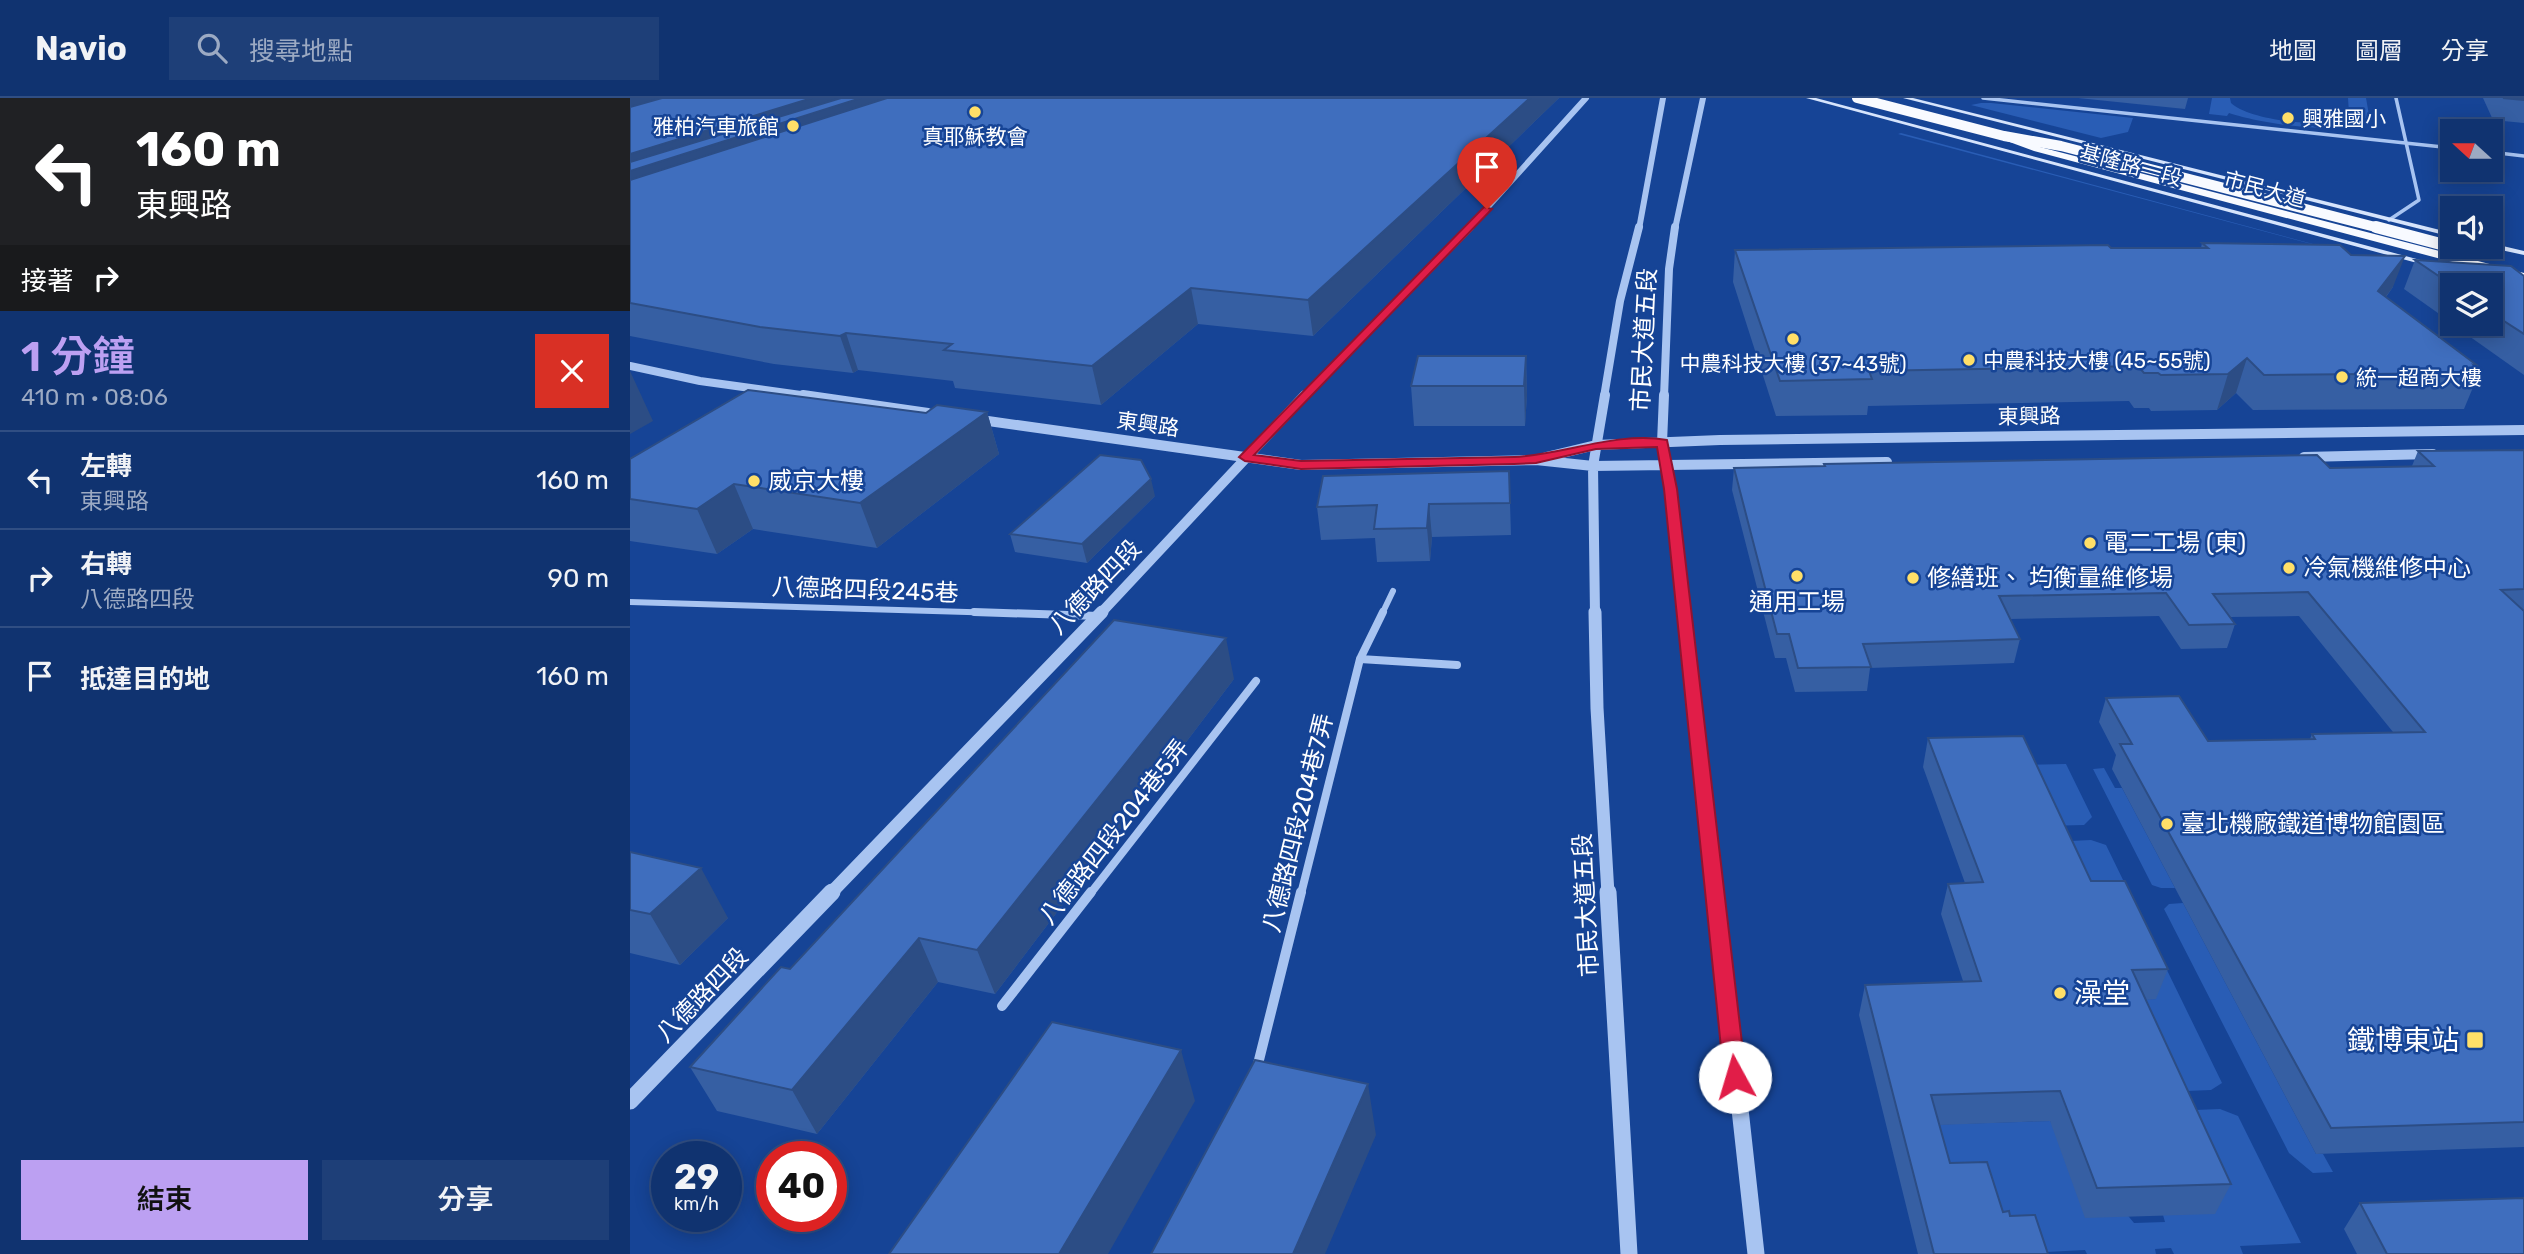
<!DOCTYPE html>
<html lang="zh-TW">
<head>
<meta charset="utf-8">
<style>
	:root { --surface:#103370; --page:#1e3f78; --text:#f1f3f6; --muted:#9caac3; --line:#304e83; --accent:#bca0f2 }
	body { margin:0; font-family:Rubik,"Noto Sans TC",sans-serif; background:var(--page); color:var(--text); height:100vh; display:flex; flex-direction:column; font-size:26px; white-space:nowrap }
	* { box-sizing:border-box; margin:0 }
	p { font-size:23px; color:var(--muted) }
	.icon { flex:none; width:38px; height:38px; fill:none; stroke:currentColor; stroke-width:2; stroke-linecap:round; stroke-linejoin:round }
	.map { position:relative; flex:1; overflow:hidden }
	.panel { display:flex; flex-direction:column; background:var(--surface); width:630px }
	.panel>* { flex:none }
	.hud { background:#202124; color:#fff; overflow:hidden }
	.needle { width:46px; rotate:291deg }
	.controls { position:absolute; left:1810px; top:21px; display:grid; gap:14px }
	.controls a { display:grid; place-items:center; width:63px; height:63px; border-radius:0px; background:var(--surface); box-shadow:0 4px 18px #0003,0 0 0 2px var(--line); font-size:35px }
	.speed { position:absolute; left:21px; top:1043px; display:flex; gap:14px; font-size:35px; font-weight:700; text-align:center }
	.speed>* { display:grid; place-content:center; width:91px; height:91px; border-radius:50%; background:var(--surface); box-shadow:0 4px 18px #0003,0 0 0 2px var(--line); line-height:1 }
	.speed small { font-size:18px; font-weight:400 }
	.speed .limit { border:10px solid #d22; background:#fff; color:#111 }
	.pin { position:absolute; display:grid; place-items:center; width:60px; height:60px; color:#fff; margin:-72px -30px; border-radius:50% 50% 50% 0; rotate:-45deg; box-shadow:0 0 7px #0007 }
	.pin .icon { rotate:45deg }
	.me { position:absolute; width:77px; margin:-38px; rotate:354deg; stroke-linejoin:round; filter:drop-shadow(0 0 5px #0008) }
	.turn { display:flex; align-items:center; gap:24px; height:147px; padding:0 21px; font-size:32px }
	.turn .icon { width:91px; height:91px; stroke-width:2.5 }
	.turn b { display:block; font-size:49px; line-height:60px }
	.then { display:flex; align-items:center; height:66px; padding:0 21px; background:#0003; gap:14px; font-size:26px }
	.round { display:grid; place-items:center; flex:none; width:74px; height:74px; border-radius:0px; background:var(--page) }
	.head { display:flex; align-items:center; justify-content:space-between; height:119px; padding:0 21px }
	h1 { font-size:42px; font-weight:600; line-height:52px; color:var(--accent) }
	.primary-button { display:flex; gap:14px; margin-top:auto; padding:14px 21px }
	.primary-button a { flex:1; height:80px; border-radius:0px; background:var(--accent); color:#111; font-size:28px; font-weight:600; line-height:80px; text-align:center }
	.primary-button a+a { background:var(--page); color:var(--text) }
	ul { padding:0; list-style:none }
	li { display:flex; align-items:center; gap:21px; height:98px; padding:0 21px; border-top:2px solid var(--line) }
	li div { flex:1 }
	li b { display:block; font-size:26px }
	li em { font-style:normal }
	header { display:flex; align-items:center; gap:42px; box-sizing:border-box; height:98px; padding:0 35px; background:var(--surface); border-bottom:2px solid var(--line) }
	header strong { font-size:33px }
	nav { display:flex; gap:38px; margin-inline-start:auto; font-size:24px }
	.search { width:490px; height:63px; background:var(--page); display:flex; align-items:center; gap:18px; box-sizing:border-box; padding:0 24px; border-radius:0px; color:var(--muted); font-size:26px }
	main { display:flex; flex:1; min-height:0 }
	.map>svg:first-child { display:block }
	.green { fill:#295db5 }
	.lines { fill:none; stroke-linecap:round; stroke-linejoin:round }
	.minor-far3 { stroke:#a8c4f1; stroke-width:3.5 }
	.minor-far2 { stroke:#a8c4f1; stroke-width:6 }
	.minor-far1 { stroke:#a8c4f1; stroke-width:8 }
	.minor { stroke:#a8c4f1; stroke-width:10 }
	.tertiary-far4 { stroke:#a8c4f1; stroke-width:6 }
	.tertiary-far3 { stroke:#a8c4f1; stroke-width:8 }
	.tertiary-far2 { stroke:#a8c4f1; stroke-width:10 }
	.tertiary-far1 { stroke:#a8c4f1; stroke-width:13 }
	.tertiary { stroke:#a8c4f1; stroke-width:17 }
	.secondary { fill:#d6e4fc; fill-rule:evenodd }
	.trunk { fill:#f8faff; fill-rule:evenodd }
	.trunk-bridge-far1 { stroke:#f8faff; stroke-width:10 }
	.trunk-bridge { stroke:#f8faff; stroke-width:12 }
	.wall { fill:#365fa3 }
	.shaded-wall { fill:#2c4d85 }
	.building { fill:#3f6ebe; stroke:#2c4d85; stroke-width:2 }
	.route { fill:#e11d48; stroke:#92132f; stroke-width:2 }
	.poi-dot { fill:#ffdf68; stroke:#164496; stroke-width:2.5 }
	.labels { text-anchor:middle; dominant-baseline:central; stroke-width:5; stroke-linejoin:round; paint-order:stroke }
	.far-poi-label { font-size:21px; fill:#fff; stroke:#164496; text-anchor:start }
	.far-street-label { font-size:21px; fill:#fff; stroke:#164496 }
	.street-label { font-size:24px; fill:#fff; stroke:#164496 }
	.poi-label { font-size:24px; fill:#fff; stroke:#164496; text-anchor:start }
	.near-poi-label { font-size:28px; fill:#fff; stroke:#164496; text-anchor:start }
</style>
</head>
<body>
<header>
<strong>Navio</strong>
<div class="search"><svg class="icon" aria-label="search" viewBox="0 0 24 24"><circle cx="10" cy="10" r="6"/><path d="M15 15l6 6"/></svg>搜尋地點</div>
<nav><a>地圖</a><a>圖層</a><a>分享</a></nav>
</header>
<main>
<section class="panel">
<div class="hud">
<div class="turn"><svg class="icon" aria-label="left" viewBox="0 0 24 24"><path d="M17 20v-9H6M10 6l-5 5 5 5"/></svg><div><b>160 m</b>東興路</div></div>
<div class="then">接著<svg class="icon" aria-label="right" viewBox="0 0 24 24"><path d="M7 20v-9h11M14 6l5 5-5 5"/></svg></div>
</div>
<div class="head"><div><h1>1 分鐘</h1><p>410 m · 08:06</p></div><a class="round" style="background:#d93025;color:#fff"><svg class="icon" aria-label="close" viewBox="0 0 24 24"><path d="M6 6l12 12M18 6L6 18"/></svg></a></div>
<ul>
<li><svg class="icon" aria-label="left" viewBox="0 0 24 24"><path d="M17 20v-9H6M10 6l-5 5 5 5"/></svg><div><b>左轉</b><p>東興路</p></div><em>160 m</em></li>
<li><svg class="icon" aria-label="right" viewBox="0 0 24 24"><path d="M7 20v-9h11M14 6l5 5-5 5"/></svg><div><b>右轉</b><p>八德路四段</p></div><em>90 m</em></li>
<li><svg class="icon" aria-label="arrive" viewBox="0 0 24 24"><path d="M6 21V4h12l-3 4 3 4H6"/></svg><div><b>抵達目的地</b></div><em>160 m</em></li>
</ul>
<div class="primary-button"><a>結束</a><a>分享</a></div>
</section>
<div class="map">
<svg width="1894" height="1156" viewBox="0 0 1894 1156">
	<rect width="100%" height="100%" fill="#164496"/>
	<path class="green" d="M 1582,0 L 1600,0 L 1601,5 C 1618,22 1702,34 1719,15 L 1718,0 L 1736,0 L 1739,17 C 1720,42 1625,24 1599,15 L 1597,18 L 1579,16 Z
		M 1351,5 L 1361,5 L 1503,20 L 1498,34 L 1471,40 L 1341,7 Z
		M 1271,35 L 1742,162 L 1268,36 Z
		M 1436,666 L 1462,719 L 1454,727 L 1414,728 L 1386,667 Z
		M 1474,670 L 1485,690 L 1492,690 L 1545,790 L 1531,790 L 1522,787 L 1463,671 Z
		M 1461,742 L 1476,747 L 1592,985 L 1581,992 L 1531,994 L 1490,902 L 1526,901 L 1420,744 Z
		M 1553,805 L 1686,1056 L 1693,1056 L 1703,1074 L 1683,1075 L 1659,1055 L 1534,811 L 1539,806 Z
		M 1590,1011 L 1608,1018 L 1671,1145 L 1610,1148 L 1613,1156 L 1544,1156 L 1541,1150 L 1525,1151 L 1526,1156 L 1457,1156 L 1455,1152 L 1397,1155 L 1312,1095 L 1294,1027 L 1420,1023 L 1504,1125 L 1535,1124 L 1533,1117 L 1540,1013 Z"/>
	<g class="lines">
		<path class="minor-far3" d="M 1353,0 L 1822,50
			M 1860,54 L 1894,58
			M 1759,122 L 1789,102 L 1766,0"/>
		<path class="minor-far2" d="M 0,504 L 402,516
			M 752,516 L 763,493"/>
		<path class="minor-far1" d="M 344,514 L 469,518
			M 730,561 L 827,567
			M 460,796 L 626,583
			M 671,796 L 730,561 L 753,514"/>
		<path class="minor" d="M 372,908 L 461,794
			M 627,970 L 671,794"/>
		<path class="tertiary-far4" d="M 838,131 L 956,0
			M 1009,131 L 1033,0
			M 1045,131 L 1073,0"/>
		<path class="tertiary-far3" d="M 0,268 L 70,283 L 185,299
			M 674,299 L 840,129
			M 974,299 L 990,203 L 1009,129
			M 1034,299 L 1039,171 L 1045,129"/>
		<path class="tertiary-far2" d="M 173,297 L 298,315
			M 1034,297 L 1032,345 L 1041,391 L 1055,516
			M 344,321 L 671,367 L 906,362 L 963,368 L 1257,364
			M 916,359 L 966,347 L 1090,342 L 1894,332
			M 1674,359 L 1803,356
			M 470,516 L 675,297
			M 965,516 L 963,368 L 975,297"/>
		<path class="tertiary-far1" d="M 965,514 L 967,610 L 978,796
			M 1055,514 L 1086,796
			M 200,796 L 472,514"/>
		<path class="tertiary" d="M 978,794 L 999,1156
			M 1086,794 L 1126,1156
			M 0,1003 L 202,794"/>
		<path class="secondary" d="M 1176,0 L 1186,0 L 1809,167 L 1802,169 Z
			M 1273,0 L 1283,0 L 1822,135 L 1822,139 Z
			M 1860,145 L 1894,153 L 1894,157 L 1857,149 L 1860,149 Z"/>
		<path class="trunk" d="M 1369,34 L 1410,49 L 1894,175 L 1894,183 L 1404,53 L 1366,39 L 1364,37 Z"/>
		<path class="trunk-bridge-far1" d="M 1227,0 L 1374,38 L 1431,48 L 1753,131"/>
		<path class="trunk-bridge" d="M 1746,129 L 1822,149"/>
	</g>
	<path class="wall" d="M 0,0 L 929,0 L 683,238 L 568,226 L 471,307 L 325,290 L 323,283 L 228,272 L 223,275 L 144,266 L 0,238 Z
		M 1448,0 L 1558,0 L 1555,11 Z
		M 1853,0 L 1894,0 L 1894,25 L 1863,22 Z
		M 1572,145 L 1721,157 L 1763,189 L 1756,199 L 1848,268 L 1846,273 L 1849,275 L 1834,311 L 1623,312 L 1606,295 L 1587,312 L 1521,313 L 1519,310 L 1504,310 L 1499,303 L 1238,308 L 1237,317 L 1146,318 L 1103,184 L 1105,152 L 1571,150 Z
		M 1785,162 L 1894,178 L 1894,277 L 1822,226 L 1860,226 L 1860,187 L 1822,187 L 1822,225 L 1774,191 Z
		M 896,258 L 897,297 L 895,328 L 784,328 L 781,288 Z
		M 357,314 L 369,356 L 247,450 L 123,431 L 87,456 L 0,443 L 0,361 L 296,315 Z
		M 1894,352 L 1894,1049 L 1686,1056 L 1482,671 L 1486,657 L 1469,624 L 1476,600 L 1578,643 L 1680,641 L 1682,636 L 1763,634 L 1669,518 L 1600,519 L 1605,526 L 1597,550 L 1551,551 L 1529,518 L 1380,521 L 1390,541 L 1384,565 L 1240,570 L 1237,593 L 1165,594 L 1156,560 L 1145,560 L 1102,392 L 1104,370 L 1194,368 L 1194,366 L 1700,370 L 1782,368 L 1788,353 Z
		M 879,373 L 881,437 L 802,439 L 800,463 L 747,464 L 745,440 L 691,442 L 687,409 Z
		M 525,398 L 457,465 L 385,454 L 380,436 Z
		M 604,581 L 365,896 L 308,884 L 187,1036 L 87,1013 L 60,969 L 160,871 Z
		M 1298,640 L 1461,783 L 1538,871 L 1526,901 L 1515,902 L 1601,1086 L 1585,1116 L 1455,1120 L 1420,1023 L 1310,1027 L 1320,1065 L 1373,1114 L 1380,1118 L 1418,1156 L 1288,1156 L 1229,917 L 1235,887 L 1333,883 L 1311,816 L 1318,786 L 1335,785 L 1293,669 Z
		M 0,754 L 98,820 L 50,867 L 0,855 Z
		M 1730,1105 L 1894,1156 L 1727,1156 L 1714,1131 Z"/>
	<path class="shaded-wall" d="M 0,0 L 99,0 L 0,30 Z
		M 182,0 L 331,0 L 0,108 L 0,56 Z
		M 900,0 L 929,0 L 683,238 L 678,202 Z
		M 1775,158 L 1763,189 L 1736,225 L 1748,193 Z
		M 561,190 L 568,226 L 471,307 L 462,268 Z
		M 216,235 L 228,272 L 223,275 L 210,238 Z
		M 896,258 L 897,297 L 895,328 L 894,288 Z
		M 1617,260 L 1606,295 L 1587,312 L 1598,276 Z
		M 0,273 L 23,323 L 0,336 Z
		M 357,314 L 369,356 L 247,450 L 230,405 Z
		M 521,381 L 525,398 L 457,465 L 452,446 Z
		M 104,386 L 123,431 L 87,456 L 67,411 Z
		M 799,406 L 802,439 L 800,463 L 797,430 Z
		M 596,540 L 604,581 L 365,896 L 347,852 Z
		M 71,770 L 98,820 L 50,867 L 20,816 Z
		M 289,840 L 308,884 L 187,1036 L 162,992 Z
		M 551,952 L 565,1003 L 478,1156 L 429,1156 Z
		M 738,986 L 746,1037 L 695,1156 L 663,1156 Z"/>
	<path class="building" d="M 32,0 L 182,0 L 0,56 L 0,9 Z
		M 211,0 L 231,0 L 0,73 L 0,64 Z
		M 257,0 L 900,0 L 678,202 L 561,190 L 462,268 L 314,252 L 322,246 L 216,235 L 210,238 L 130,229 L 0,205 L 0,82 Z
		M 1873,0 L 1894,0 L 1894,2 Z
		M 1572,145 L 1710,147 L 1721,157 L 1775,158 L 1748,193 L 1848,268 L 1844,267 L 1847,270 L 1842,270 L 1849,275 L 1634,277 L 1617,260 L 1598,276 L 1531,277 L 1528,275 L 1514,275 L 1508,268 L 1239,273 L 1242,281 L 1150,283 L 1105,152 L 1478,147 L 1481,150 L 1578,150 Z
		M 1785,162 L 1881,168 L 1894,178 L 1894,236 L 1860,214 L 1860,187 L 1822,187 Z
		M 788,258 L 896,258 L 894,288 L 781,288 Z
		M 118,292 L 296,315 L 307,307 L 357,314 L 230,405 L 104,386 L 67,411 L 0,401 L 0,361 Z
		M 1894,352 L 1894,491 L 1871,492 L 1894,513 L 1894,1024 L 1701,1030 L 1490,646 L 1502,646 L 1476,600 L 1549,598 L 1578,643 L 1685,641 L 1682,636 L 1795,634 L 1678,494 L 1583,496 L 1605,526 L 1559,527 L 1536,495 L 1369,498 L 1390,541 L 1233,546 L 1241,569 L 1168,570 L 1159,536 L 1147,536 L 1104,370 L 1195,368 L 1194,366 L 1687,357 L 1700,370 L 1804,368 L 1788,353 Z
		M 470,357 L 511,362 L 521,381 L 452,446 L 380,436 Z
		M 879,373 L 880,405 L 799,406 L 797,430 L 744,431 L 747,407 L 687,409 L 693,378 Z
		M 484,522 L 596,540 L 347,852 L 289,840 L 162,992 L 60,969 L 151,869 L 160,871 Z
		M 1393,638 L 1461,783 L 1495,783 L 1538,871 L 1502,872 L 1601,1086 L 1467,1090 L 1430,993 L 1301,997 L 1320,1065 L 1357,1064 L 1373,1114 L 1379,1113 L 1380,1118 L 1405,1117 L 1418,1156 L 1304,1156 L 1235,887 L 1351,883 L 1318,786 L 1353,784 L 1298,640 Z
		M 0,754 L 71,770 L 20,816 L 0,812 Z
		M 422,924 L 551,952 L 429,1156 L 259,1156 Z
		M 625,962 L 738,986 L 663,1156 L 521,1156 Z
		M 1894,1100 L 1894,1156 L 1757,1156 L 1730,1105 Z"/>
	<path class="route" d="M 854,109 L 862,111 L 624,357 L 671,363 L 884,359 C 933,357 987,333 1037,342 L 1047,391 L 1116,979 L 1113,986 L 1105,988 L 1097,986 L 1094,979 L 1034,391 L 1027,349 L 966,351 L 906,365 L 884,366 L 671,371 L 615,363 L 609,359 Z"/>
	<g class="poi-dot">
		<circle cx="345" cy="14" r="7"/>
		<circle cx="1658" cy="20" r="7"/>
		<circle cx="163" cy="28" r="7"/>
		<circle cx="1163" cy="241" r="7"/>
		<circle cx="1339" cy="262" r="7"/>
		<circle cx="1712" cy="279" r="7"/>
		<circle cx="124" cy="383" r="7"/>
		<circle cx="1460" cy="445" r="7"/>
		<circle cx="1659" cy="470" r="7"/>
		<circle cx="1167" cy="478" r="7"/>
		<circle cx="1283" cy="480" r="7"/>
		<circle cx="1537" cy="726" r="7"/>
		<circle cx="1430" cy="895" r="7"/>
		<rect x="1836" y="933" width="18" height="18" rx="3.5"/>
	</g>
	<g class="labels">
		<g class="far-poi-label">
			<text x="1672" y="20">興雅國小</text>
			<text x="149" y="28" text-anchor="end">雅柏汽車旅館</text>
			<text x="345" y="38" text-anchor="middle">真耶穌教會</text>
			<text x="1353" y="262">中農科技大樓 (45~55號)</text>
			<text x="1163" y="265" text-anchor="middle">中農科技大樓 (37~43號)</text>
			<text x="1726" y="279">統一超商大樓</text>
		</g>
		<g class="far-street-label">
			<text transform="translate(1501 67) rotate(15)">基隆路一段</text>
			<text transform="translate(1635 91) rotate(15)">市民大道</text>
			<text transform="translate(1399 318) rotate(-1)">東興路</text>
			<text transform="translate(518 326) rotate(8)">東興路</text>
		</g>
		<g class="street-label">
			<text transform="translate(1014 242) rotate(-87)">市民大道五段</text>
			<text transform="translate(465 489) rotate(-46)">八德路四段</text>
			<text transform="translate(235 492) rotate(2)">八德路四段245巷</text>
			<text transform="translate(668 725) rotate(-76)">八德路四段204巷7弄</text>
			<text transform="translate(484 734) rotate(-52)">八德路四段204巷5弄</text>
			<text transform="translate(956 807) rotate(-93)">市民大道五段</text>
			<text transform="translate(72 897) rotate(-46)">八德路四段</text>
		</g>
		<g class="poi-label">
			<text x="138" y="383">威京大樓</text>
			<text x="1474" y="445">電二工場 (東)</text>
			<text x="1673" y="470">冷氣機維修中心</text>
			<text x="1297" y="480">修繕班、 均衡量維修場</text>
			<text x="1167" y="504" text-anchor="middle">通用工場</text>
			<text x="1551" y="726">臺北機廠鐵道博物館園區</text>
		</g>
		<g class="near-poi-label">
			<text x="1444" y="895">澡堂</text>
			<text x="1829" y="942" text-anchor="end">鐵博東站</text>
		</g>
	</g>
</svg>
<div class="controls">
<a><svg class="needle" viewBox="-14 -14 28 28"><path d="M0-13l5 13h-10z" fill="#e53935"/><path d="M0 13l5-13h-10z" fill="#9caac3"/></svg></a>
<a><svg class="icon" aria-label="sound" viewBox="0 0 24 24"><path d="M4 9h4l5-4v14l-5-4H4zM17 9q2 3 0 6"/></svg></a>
<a><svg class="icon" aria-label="layers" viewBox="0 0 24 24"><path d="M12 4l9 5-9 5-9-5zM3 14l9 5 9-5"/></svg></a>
</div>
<div class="speed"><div>29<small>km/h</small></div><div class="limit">40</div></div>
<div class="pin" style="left:857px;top:111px;background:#d93025"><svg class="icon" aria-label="arrive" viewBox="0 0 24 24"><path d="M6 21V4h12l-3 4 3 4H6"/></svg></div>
<svg class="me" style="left:1105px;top:979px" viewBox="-20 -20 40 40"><circle r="19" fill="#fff"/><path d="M0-13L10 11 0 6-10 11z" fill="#e11d48"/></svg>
</div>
</main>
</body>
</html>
